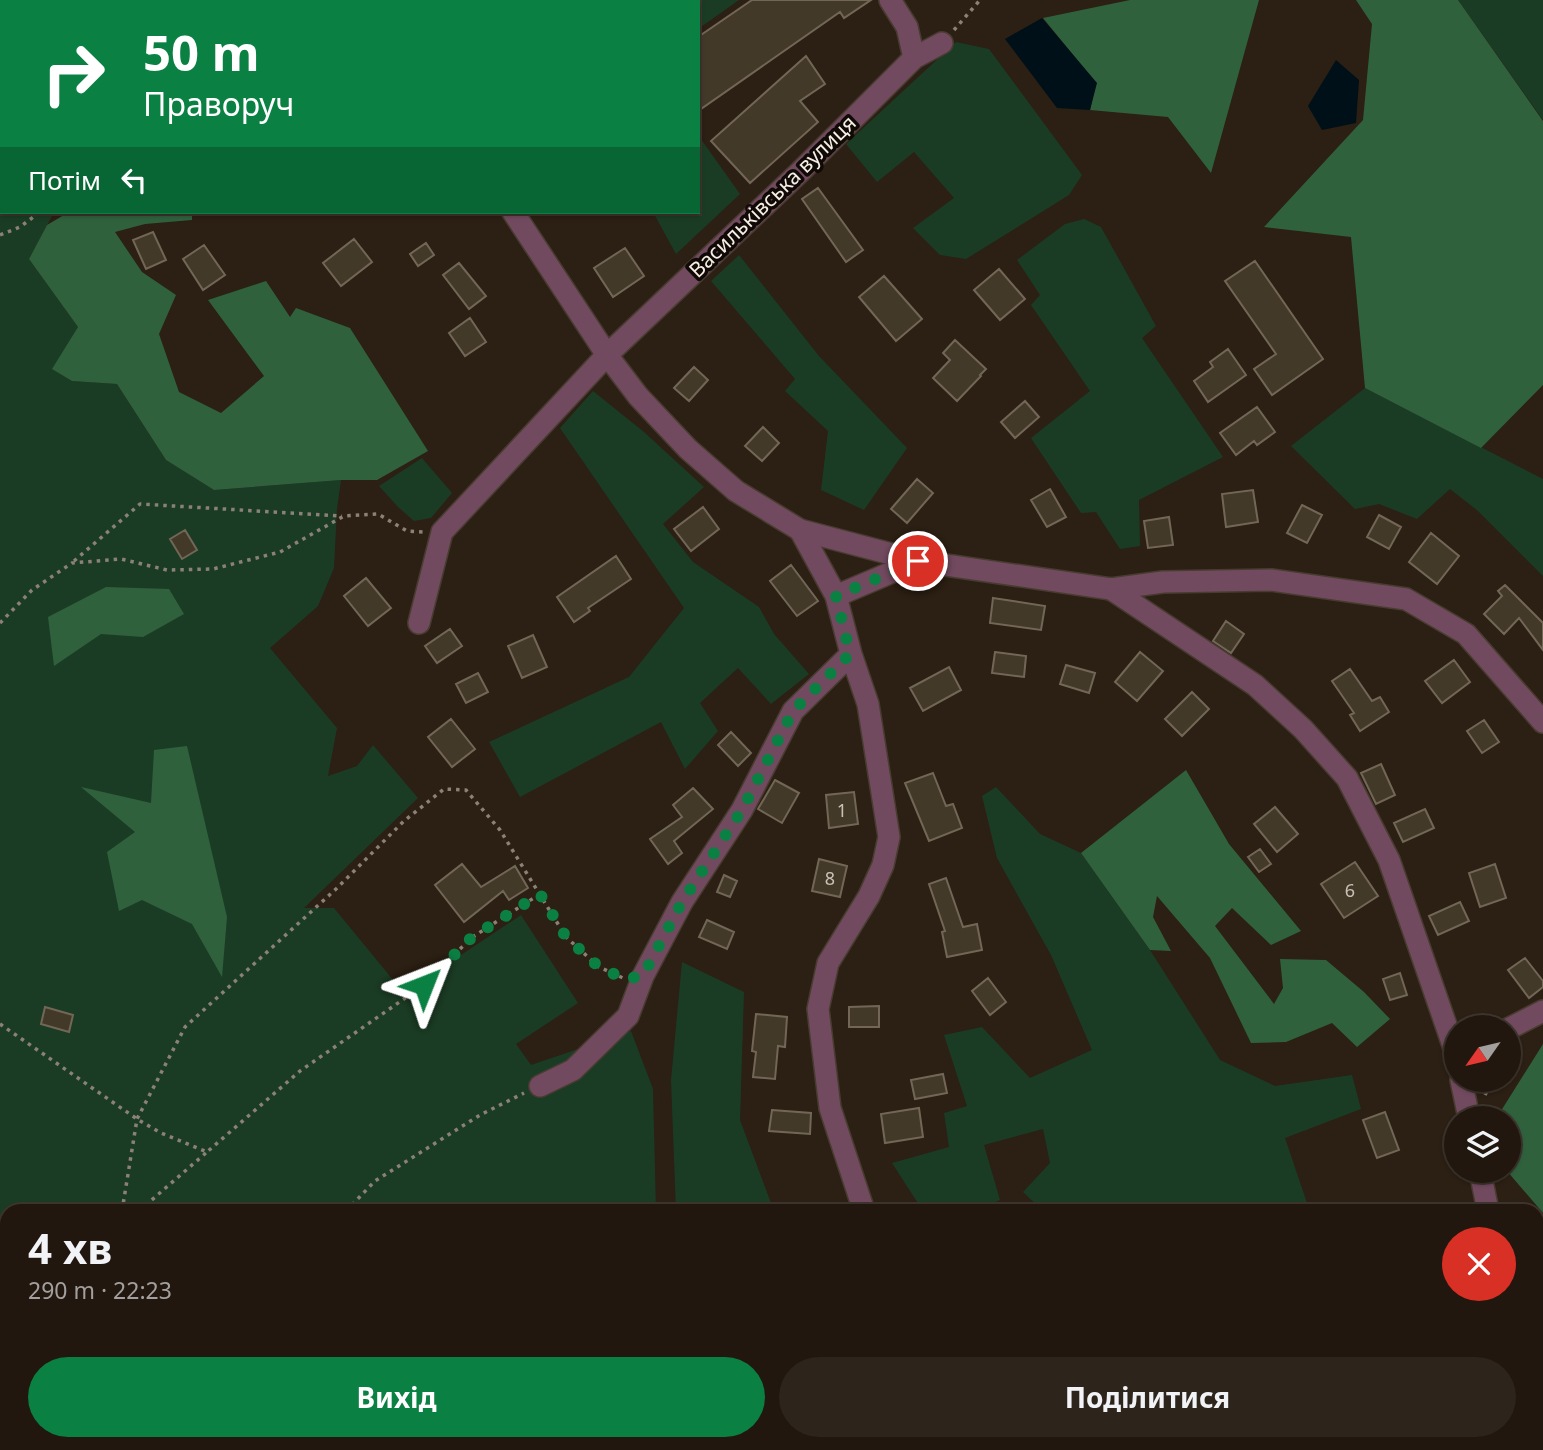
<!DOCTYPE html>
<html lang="uk">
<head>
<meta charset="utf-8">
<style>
	:root { --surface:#21170e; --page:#2d241c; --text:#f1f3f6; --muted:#a29f9e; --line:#3e362e; --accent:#0b8043 }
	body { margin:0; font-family:"Noto Sans",sans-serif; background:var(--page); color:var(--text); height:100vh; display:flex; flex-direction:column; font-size:26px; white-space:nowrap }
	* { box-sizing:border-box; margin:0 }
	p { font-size:23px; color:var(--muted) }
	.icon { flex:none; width:38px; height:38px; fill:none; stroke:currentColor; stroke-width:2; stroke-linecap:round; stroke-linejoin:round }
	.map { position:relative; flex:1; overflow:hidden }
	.side { position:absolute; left:0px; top:1204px; width:1544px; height:247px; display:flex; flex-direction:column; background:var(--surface); border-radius:21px 21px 0 0; box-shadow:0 2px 5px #0004,0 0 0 2px var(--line) }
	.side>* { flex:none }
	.hud { position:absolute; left:0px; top:0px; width:700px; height:214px; box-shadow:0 2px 5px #0004,0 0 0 2px var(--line); background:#0b8043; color:#fff; overflow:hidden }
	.needle { width:46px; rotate:236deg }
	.buttons { position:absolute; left:1444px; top:1015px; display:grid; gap:14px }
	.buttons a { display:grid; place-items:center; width:77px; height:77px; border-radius:50%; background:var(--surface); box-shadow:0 2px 5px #0004,0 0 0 2px var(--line); font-size:35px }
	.pin { position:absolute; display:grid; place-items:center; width:60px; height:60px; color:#fff; margin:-30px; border:4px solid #fff; border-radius:50%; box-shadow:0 2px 7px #0007 }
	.me { position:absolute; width:77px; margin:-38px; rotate:45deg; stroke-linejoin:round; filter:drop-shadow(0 0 5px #0008) }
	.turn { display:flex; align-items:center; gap:24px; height:147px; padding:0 28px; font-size:32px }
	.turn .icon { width:91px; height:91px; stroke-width:2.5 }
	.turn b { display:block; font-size:49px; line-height:60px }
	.then { display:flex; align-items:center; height:66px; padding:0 28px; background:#0003; gap:14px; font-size:26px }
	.round { display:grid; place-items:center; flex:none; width:74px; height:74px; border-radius:37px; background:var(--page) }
	.headline { display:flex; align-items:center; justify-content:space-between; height:119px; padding:0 28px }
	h1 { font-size:42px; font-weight:700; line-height:52px }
	.button { display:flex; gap:14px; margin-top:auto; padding:14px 28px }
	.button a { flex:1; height:80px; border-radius:42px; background:var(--accent); color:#fff; font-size:28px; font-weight:700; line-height:80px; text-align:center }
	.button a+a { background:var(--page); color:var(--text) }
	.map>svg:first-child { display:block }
	.green { fill:#1b3c24 }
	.forest { fill:#30613d }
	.water { fill:#001018 }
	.building { fill:#433929; stroke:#726756; stroke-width:2 }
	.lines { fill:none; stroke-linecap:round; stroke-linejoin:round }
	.minor-casing { stroke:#483c30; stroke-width:24 }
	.tertiary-casing { stroke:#483c30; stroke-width:24 }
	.path { stroke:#8b8176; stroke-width:3.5; stroke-dasharray:3.5 5; stroke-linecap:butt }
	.minor { stroke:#724a5f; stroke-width:21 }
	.tertiary { stroke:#724a5f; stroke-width:21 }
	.route { stroke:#0b8043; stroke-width:12; stroke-dasharray:0 21.6 }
	.labels { text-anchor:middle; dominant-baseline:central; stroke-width:7; stroke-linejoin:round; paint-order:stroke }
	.number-label { font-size:18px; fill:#c9c1b6 }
	.street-label { font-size:21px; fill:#f6eee5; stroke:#100a06 }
</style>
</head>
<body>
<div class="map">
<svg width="1543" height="1450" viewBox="0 0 1543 1450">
	<rect width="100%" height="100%" fill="#2c1f13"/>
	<path class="green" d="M 34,0 L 210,0 L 210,2 L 34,2 Z
		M 541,0 L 739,0 L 698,29 L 698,2 L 542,2 Z
		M 1458,0 L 1543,0 L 1543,121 L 1543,120 Z
		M 956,42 L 989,49 L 1082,175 L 1069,195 L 966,259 L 940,255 L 913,228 L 954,198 L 914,152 L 877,182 L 846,144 Z
		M 698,135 L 740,194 L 676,254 L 653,212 L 698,212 Z
		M 2,154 L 2,212 L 54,212 L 29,259 L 78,327 L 53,369 L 72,381 L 117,384 L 166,460 L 214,490 L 341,480 L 337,509 L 334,568 L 318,606 L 270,648 L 337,728 L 328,776 L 357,766 L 373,745 L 418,798 L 304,908 L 334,908 L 398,986 L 452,955 L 455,959 L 521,915 L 578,1003 L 516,1044 L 531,1065 L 631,1031 L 653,1089 L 656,1211 L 7,1211 L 7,1444 L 552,1444 L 558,1450 L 0,1450 L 0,155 Z
		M 1084,219 L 1101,227 L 1156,326 L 1142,338 L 1223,457 L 1139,500 L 1140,546 L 1120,549 L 1096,512 L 1081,513 L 1031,438 L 1090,391 L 1031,305 L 1040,295 L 1017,260 L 1065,224 Z
		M 739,255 L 819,356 L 907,448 L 864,510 L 821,490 L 828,431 L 785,391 L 795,379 L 711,281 Z
		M 1365,388 L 1543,479 L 1543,576 L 1478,511 L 1450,489 L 1417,519 L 1379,504 L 1355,509 L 1291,446 Z
		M 593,391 L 644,432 L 704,487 L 663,524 L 693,562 L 759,607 L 774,634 L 809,674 L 771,704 L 738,668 L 700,703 L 718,731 L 685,769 L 661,722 L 520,797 L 489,742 L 629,677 L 684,608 L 560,428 Z
		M 422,458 L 452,493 L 431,518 L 414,521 L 398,507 L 379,486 Z
		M 996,787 L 1040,834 L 1081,853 L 1150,950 L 1220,1060 L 1275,1086 L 1352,1075 L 1361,1109 L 1285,1138 L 1307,1203 L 1353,1204 L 1355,1211 L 1043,1211 L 1023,1192 L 1050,1163 L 1043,1129 L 984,1145 L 1000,1200 L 974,1211 L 923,1211 L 892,1163 L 949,1147 L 944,1113 L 967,1106 L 944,1035 L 982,1027 L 1030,1078 L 1092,1050 L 1051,955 L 997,858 L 982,796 Z
		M 682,962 L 744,992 L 740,1120 L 774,1211 L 676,1211 L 671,1080 Z
		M 835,1444 L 900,1444 L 903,1450 L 838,1450 Z"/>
	<path class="forest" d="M 1130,0 L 1259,0 L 1211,173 L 1168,117 L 1090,110 L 1096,83 L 1043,18 Z
		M 1356,0 L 1458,0 L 1543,121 L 1543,385 L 1481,448 L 1365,388 L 1351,237 L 1264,227 L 1363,120 L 1372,24 Z
		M 69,212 L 192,212 L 192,220 L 145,224 L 115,232 L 142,272 L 176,295 L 159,334 L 179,392 L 221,413 L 264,376 L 208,300 L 266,281 L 290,317 L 296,308 L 350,328 L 428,451 L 377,480 L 341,480 L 214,490 L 166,460 L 117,384 L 72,381 L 52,369 L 78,327 L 29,259 L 47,225 Z
		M 106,587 L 169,589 L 184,614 L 143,637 L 101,634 L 54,666 L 48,617 Z
		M 187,746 L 227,917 L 222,977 L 192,924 L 142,900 L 119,911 L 107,852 L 135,832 L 81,787 L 151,803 L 154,750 Z
		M 1186,770 L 1229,844 L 1301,931 L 1271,945 L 1232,908 L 1215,926 L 1274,1004 L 1283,988 L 1280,959 L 1326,960 L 1364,992 L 1390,1019 L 1357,1047 L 1332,1023 L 1286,1042 L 1251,1043 L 1210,958 L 1157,896 L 1153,917 L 1171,951 L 1150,950 L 1081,853 Z
		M 1543,1044 L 1543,1213 L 1507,1171 L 1508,1171 L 1508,1118 L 1499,1118 L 1499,1114 Z
		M 552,1444 L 732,1444 L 677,1446 L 673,1450 L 558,1450 Z"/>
	<path class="water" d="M 1042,18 L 1097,83 L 1090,110 L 1057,108 L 1005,39 Z
		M 1336,60 L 1359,80 L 1356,123 L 1322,130 L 1308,106 Z"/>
	<path class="building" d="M 752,0 L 871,0 L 844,18 L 840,12 L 698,111 L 698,37 Z
		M 806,56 L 825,84 L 800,101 L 818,122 L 750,183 L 711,141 Z
		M 818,188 L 863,250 L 846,262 L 802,199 Z
		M 153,232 L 166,260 L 146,269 L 133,240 Z
		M 354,239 L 372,262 L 341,286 L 323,263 Z
		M 426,243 L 434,255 L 418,266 L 410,254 Z
		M 204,245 L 225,275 L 203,290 L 183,259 Z
		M 625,248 L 644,276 L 613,297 L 594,268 Z
		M 1255,261 L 1323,359 L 1272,395 L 1254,369 L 1276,354 L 1225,281 Z
		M 459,263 L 486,296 L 469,309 L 443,275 Z
		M 999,269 L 1025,299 L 1000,320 L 974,290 Z
		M 884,276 L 922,319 L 896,341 L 859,297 Z
		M 470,318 L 486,342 L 465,356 L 449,333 Z
		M 955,340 L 986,369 L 980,375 L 981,376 L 957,401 L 933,378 L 950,360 L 943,353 Z
		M 1228,349 L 1246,375 L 1208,402 L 1194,381 L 1213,367 L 1210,362 Z
		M 694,367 L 708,380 L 689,401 L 674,388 Z
		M 1025,401 L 1039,417 L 1015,438 L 1001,422 Z
		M 1257,407 L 1275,432 L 1257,445 L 1254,441 L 1236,455 L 1220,433 Z
		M 763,427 L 779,443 L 762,461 L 745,446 Z
		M 917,479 L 933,493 L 907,523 L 891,509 Z
		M 1050,489 L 1066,517 L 1047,527 L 1031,500 Z
		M 1253,490 L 1258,522 L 1226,527 L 1222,494 Z
		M 1302,505 L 1322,515 L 1307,543 L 1287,533 Z
		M 703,507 L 719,529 L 691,551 L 674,529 Z
		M 1379,515 L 1401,527 L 1389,549 L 1367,537 Z
		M 1169,517 L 1173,545 L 1148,548 L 1144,521 Z
		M 185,530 L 197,550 L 182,559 L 170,539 Z
		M 1431,533 L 1459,556 L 1437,584 L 1409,562 Z
		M 616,556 L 631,579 L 588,608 L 590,611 L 574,622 L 557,597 Z
		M 791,565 L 818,601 L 797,616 L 770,581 Z
		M 366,578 L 391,608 L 368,626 L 344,596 Z
		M 1505,585 L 1543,623 L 1543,650 L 1519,618 L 1504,634 L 1484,614 L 1502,596 L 1498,591 Z
		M 993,598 L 1045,606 L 1041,630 L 990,623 Z
		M 1226,621 L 1244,634 L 1231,653 L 1213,641 Z
		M 450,629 L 462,646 L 437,663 L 425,646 Z
		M 533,635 L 547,667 L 522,678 L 508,646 Z
		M 995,652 L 1026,656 L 1024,677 L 992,673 Z
		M 1140,652 L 1163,671 L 1137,701 L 1115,682 Z
		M 1454,660 L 1470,682 L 1442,703 L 1425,681 Z
		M 1066,665 L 1095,673 L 1089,693 L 1060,684 Z
		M 949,667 L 961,690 L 923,711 L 910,688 Z
		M 1350,669 L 1372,701 L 1380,697 L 1389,712 L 1360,731 L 1350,715 L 1354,713 L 1332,681 Z
		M 478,673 L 488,692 L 466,703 L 456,684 Z
		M 1192,692 L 1209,709 L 1182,736 L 1165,719 Z
		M 451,719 L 475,749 L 452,767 L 428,737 Z
		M 1484,720 L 1499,742 L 1482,753 L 1467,731 Z
		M 731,732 L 751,753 L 738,766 L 718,745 Z
		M 1381,764 L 1395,795 L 1376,804 L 1361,773 Z
		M 933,773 L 946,806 L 953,804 L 962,828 L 929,841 L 905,783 Z
		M 775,780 L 799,793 L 782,823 L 758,809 Z
		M 693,788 L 713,809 L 674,841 L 682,853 L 668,864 L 650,839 L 682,817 L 673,805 Z
		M 854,792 L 858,824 L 829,828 L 826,795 Z
		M 1275,807 L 1298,834 L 1277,852 L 1254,824 Z
		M 1425,809 L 1434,828 L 1403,842 L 1394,823 Z
		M 1260,849 L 1271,864 L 1259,872 L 1248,857 Z
		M 819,859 L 847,866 L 840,897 L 812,891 Z
		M 1355,862 L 1378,896 L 1344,918 L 1321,884 Z
		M 462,864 L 481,887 L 515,866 L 528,888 L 509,900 L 503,891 L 464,922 L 435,885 Z
		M 1495,864 L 1506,898 L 1480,907 L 1469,873 Z
		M 724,875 L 737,881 L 730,897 L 717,892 Z
		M 946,878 L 963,927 L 977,924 L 982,950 L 947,957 L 942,932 L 945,931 L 929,884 Z
		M 1460,902 L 1469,921 L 1438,935 L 1429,916 Z
		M 707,920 L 734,932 L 727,949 L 699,937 Z
		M 1525,958 L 1543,981 L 1543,987 L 1529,998 L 1508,970 Z
		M 1400,973 L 1407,995 L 1390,1000 L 1383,979 Z
		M 988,978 L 1006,1002 L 990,1015 L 972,991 Z
		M 879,1006 L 879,1027 L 849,1027 L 849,1007 Z
		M 45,1007 L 73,1015 L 69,1032 L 41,1024 Z
		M 756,1014 L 787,1017 L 785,1047 L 778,1046 L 775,1079 L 753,1077 L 756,1052 L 752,1051 Z
		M 943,1074 L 947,1093 L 915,1099 L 911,1080 Z
		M 919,1108 L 923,1137 L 885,1143 L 881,1114 Z
		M 772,1110 L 811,1113 L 810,1134 L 769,1131 Z
		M 1385,1112 L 1399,1150 L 1377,1158 L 1363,1120 Z"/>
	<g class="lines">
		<g class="minor-casing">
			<path id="minor" d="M 890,0 L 907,27 L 914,58
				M 800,530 L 836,596 L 851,654 L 868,704 L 889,837 L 883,865 L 869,896 L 828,963 L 818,1009 L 830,1108 L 864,1211
				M 1111,589 L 1255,685 L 1303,729 L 1347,778 L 1389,860 L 1456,1054
				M 836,596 L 918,561
				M 419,623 L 442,532 L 607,355 L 802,170 L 914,58 L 942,43
				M 1508,1029 L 1543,1011
				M 1461,1080 L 1469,1118
				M 540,1086 L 573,1070 L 628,1016 L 643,976 L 682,902 L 742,810 L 793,711 L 851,654
				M 1480,1171 L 1488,1211
				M 1536,1286 L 1543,1293
				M 1022,1444 L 1022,1450
				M 1491,1444 L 1492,1450"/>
		</g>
		<g class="tertiary-casing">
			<path id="tertiary" d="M 375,0 L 377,2
				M 513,212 L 607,355 L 638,396 L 688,449 L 736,491 L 800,530 L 918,561 L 1111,589 L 1163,582 L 1271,580 L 1406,599 L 1466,634 L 1543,722"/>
		</g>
		<path class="path" d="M 954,30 L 980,0
			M 0,205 L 2,206
			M 0,235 L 20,227 L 40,212
			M 74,561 L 140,504 L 342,516
			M 0,623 L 32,590 L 72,563 L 121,559 L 167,570 L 213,569 L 280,552 L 344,516 L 378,514 L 407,531 L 423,532
			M 0,1024 L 137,1119 L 161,1133 L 207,1152 L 300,1071 L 424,985 L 471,938 L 540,894
			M 1485,1095 L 1493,1080
			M 122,1211 L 137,1119 L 185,1027 L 336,889 L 404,821 L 444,789 L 466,790 L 500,830 L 566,937 L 599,967 L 623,978
			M 139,1211 L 207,1152
			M 346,1211 L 375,1181 L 480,1115 L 524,1093
			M 0,1412 L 7,1410
			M 78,1444 L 79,1450
			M 212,1444 L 240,1450 L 247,1444
			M 0,1448 L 28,1444
			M 108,1450 L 108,1444
			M 506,1450 L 511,1444
			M 1352,1450 L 1360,1444"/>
		<use href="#minor" class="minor"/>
		<use href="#tertiary" class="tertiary"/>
	</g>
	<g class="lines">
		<path class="route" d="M 424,985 L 471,938 L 540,894 L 566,937 L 599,967 L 625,979 L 643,976 L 682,902 L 742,810 L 793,711 L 850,654 L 836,596 L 918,561"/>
	</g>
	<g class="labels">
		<g class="number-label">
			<text x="842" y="810">1</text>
			<text x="830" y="878">8</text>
			<text x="1350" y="890">6</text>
		</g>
		<g class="street-label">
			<text transform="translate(772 196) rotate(-44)">Васильківська вулиця</text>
		</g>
	</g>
</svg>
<div class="buttons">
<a><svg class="needle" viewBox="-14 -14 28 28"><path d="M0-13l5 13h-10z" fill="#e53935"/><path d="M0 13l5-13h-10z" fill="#a29f9e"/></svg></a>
<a><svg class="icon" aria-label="layers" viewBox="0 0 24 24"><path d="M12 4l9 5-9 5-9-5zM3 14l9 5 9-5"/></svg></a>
</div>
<div class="pin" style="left:918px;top:561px;background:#d93025"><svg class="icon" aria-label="arrive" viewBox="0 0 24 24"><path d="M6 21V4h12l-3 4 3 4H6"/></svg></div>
<svg class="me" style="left:424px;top:985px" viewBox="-20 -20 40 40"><path d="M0-17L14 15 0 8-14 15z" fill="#0b8043" stroke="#fff" stroke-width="4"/></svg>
<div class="hud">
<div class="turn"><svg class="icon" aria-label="right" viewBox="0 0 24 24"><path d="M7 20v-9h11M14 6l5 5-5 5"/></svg><div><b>50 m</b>Праворуч</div></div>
<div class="then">Потім<svg class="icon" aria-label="left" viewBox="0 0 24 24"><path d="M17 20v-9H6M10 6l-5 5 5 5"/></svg></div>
</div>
<section class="side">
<div class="headline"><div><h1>4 хв</h1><p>290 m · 22:23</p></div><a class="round" style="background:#d93025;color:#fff"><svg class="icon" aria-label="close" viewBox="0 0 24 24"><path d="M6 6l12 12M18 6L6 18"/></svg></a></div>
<div class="button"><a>Вихід</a><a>Поділитися</a></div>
</section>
</div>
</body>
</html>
